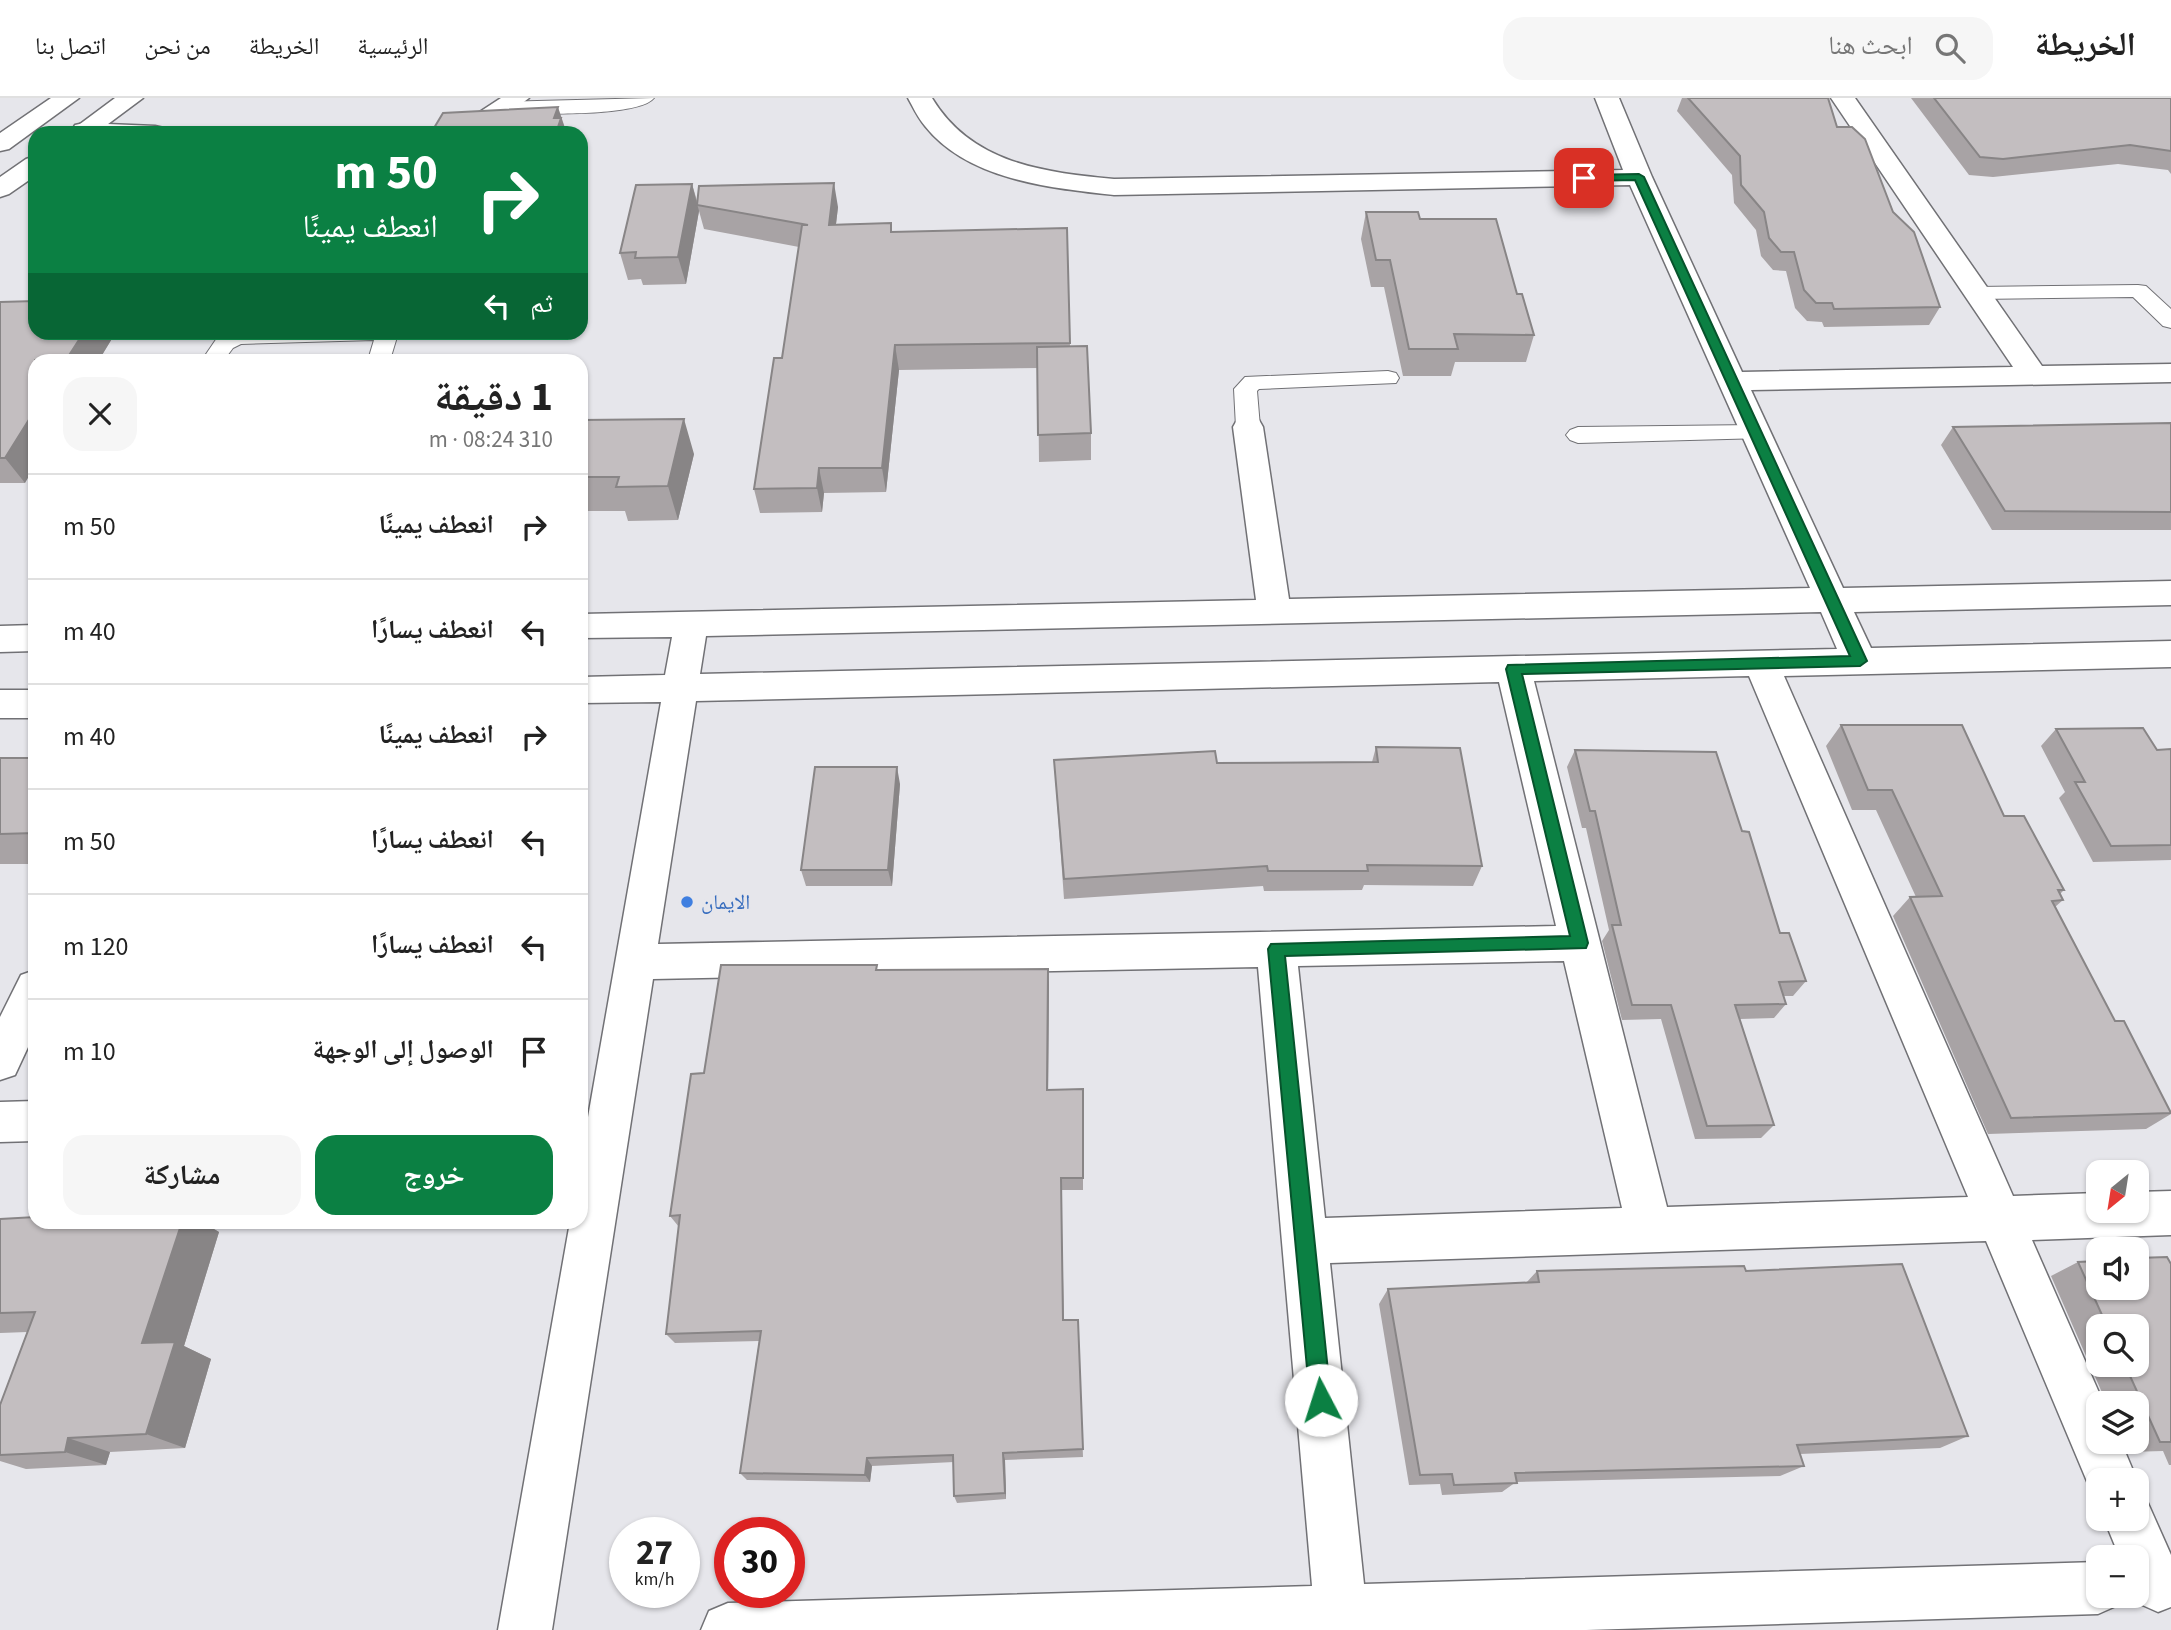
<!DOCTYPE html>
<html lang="ar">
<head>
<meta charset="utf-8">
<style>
	:root { --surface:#fff; --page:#f6f6f6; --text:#222; --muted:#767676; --line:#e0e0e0; --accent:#0b8043 }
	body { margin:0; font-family:"Source Sans 3","Noto Naskh Arabic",sans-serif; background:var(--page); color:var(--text); direction:rtl; height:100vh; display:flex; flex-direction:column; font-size:26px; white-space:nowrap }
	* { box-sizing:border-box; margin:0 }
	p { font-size:23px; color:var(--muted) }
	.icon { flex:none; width:38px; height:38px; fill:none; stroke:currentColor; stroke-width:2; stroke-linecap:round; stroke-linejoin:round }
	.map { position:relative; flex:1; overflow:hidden; direction:ltr }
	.sheet { position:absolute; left:28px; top:256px; width:560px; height:875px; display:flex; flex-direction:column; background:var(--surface); border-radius:21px; box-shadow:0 2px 5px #0004; direction:rtl }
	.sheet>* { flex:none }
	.guide { position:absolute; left:28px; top:28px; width:560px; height:214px; border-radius:21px; box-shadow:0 2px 5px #0004; direction:rtl; background:#0b8043; color:#fff; overflow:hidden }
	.needle { width:46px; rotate:210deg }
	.controls { position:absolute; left:2086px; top:1062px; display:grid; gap:14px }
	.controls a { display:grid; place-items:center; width:63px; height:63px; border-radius:14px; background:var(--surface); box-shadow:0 2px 5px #0004; font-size:35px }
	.speed { position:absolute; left:609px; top:1419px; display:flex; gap:14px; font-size:35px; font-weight:700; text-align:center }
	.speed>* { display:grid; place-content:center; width:91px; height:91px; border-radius:50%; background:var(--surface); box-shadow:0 2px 5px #0004; line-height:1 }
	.speed small { font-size:18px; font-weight:400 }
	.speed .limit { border:10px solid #d22; background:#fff; color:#111 }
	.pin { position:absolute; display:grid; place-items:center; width:60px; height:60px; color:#fff; margin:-30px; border-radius:14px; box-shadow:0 4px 10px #0006 }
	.me { position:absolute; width:77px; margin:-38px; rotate:355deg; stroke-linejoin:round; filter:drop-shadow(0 0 5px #0008) }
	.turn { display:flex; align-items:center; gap:24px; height:147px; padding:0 35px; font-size:32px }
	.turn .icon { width:91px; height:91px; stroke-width:2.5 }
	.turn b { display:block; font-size:49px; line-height:60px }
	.then { display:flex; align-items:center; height:66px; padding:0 35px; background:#0003; gap:14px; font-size:26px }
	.round { display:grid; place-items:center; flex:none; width:74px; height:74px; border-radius:21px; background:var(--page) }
	.overview { display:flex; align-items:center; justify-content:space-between; height:119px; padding:0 35px }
	h1 { font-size:42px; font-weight:700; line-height:52px }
	.cta { display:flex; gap:14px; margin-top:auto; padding:14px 35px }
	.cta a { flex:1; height:80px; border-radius:21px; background:var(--accent); color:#fff; font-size:28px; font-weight:700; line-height:80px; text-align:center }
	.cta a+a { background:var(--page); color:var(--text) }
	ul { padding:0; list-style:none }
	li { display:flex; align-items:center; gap:21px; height:105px; padding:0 35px; border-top:2px solid var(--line) }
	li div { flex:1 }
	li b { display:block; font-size:26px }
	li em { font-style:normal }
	header { display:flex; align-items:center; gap:42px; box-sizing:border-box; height:98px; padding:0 35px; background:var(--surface); border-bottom:2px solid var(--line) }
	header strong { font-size:33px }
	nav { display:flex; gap:38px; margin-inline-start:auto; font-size:24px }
	.search { width:490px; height:63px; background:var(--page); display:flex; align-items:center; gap:18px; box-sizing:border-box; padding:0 24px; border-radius:21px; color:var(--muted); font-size:26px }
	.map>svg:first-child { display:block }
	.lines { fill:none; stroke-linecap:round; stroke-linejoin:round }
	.service-casing { stroke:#717175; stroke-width:2 }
	.minor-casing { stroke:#717175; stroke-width:3 }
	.tertiary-casing { stroke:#717175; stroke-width:3 }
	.service { fill:#fff; fill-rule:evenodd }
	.minor { fill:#fff; fill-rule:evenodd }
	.tertiary { fill:#fff; fill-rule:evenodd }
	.wall { fill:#a8a3a5; fill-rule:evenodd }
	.shaded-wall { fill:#888586 }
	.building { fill:#c3bec0; stroke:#888586; stroke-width:2 }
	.route { fill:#0b8043; stroke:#07532c; stroke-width:2 }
	.shop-dot { fill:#3f7fe0; stroke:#e6e6eb; stroke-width:2.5 }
	.labels { text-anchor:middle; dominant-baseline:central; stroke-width:5; stroke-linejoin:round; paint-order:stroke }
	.shop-label { font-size:21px; fill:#366cbe; stroke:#e6e6eb; text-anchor:start }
</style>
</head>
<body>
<header>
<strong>الخريطة</strong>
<div class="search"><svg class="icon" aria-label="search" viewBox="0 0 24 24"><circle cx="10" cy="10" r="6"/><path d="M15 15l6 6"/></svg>ابحث هنا</div>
<nav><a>الرئيسية</a><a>الخريطة</a><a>من نحن</a><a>اتصل بنا</a></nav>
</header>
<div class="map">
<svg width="2171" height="1532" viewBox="0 0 2171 1532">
	<rect width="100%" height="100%" fill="#e6e6eb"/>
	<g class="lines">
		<g class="service-casing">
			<path id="service" d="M 654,0 C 638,20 530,15 501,16 L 492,10 L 501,4 Z
				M 2138,187 L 2146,188 L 2171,211 L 2171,230 L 2163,228 L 2133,199 L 1977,201 L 1969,200 L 1966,195 L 1969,190 L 1977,189 Z
				M 229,234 L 394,234 L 397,239 L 390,262 L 368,262 L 374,242 L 241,246 L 233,250 L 224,262 L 202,262 L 217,240 Z
				M 1388,273 L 1396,275 L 1399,280 L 1396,285 L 1259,291 L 1257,293 L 1260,329 L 1256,334 L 1248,337 L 1240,334 L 1236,329 L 1234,291 L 1245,279 Z
				M 1756,327 L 1764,330 L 1768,335 L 1764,340 L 1578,345 L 1570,342 L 1566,337 L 1570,332 L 1578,329 Z"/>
		</g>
		<g class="minor-casing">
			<path id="minor" d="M 501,0 L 529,0 L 493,27 L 474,35 L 441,35 L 444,30 L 475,17 Z
				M 908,0 L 932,0 C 972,66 1043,74 1114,81 L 1623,72 L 1595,0 L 1619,0 L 1652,79 L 1742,274 L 2013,269 L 1831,0 L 1855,0 L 2042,268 L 2171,266 L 2171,284 L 1751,292 L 1843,490 L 2171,483 L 2171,507 L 1854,514 L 1871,550 L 2171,543 L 2171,569 L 1784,578 L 2013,1098 L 2098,1095 L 2098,1113 L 2137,1113 L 2137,1094 L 2171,1093 L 2171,1137 L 2032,1142 L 2104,1306 L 2098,1306 L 2098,1344 L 2121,1344 L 2137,1382 L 2137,1383 L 2098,1382 L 2098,1401 L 2094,1400 L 1986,1143 L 1330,1165 L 1364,1486 L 2098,1464 L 2098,1498 L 2121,1498 L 2116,1508 L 2098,1516 L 1586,1532 L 701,1532 L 709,1513 L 728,1505 L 1312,1488 L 1258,869 L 653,881 L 552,1532 L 498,1532 L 570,1124 L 581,1124 L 581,1059 L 661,604 L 581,605 L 581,579 L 665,577 L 672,539 L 581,540 L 581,516 L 1256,502 L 1233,329 L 1237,322 L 1248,319 L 1259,322 L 1263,329 L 1289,501 L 1810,490 L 1630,87 L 1114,97 C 1050,90 968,82 925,28 C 918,20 913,9 908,0 ZM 1821,514 L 1837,551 L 700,576 L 706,538 ZM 1749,578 L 1968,1099 L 1667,1109 L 1534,583 ZM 1499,584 L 1556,828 L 658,846 L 696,603 ZM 1564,863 L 1622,1110 L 1325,1120 L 1298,868 Z
				M 84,25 L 155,28 L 164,30 L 167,35 L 74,35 L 72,32 L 75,27 Z
				M 35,527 L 35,553 L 0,554 L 0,528 Z
				M 0,592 L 35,592 L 35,620 L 0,620 Z
				M 35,872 L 35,934 L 15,977 L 0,982 L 0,919 L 21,877 Z
				M 35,1003 L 35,1043 L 0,1044 L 0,1004 Z
				M 2137,1399 L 2147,1403 L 2171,1457 L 2171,1509 L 2158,1514 L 2140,1506 L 2136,1498 L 2137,1460 L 2120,1460 L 2104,1421 L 2137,1421 Z"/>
		</g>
		<g class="tertiary-casing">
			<path id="tertiary" d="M 51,0 L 79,0 L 9,51 L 0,53 L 0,35 Z
				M 115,0 L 143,0 L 96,35 L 68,35 Z
				M 35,58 L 35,78 L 9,96 L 0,99 L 0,79 L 26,61 Z"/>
		</g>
		<use href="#service" class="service"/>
		<use href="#minor" class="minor"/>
		<use href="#tertiary" class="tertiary"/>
	</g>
	<path class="wall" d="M 1682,0 L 1828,0 L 1837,29 L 1893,114 L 1940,209 L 1929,227 L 1824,229 L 1822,224 L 1807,223 L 1795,210 L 1786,173 L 1773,172 L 1761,158 L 1756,132 L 1734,105 L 1732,77 L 1677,13 Z
		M 1911,0 L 2171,0 L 2171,76 L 2168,72 L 2118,66 L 1993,79 L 1969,77 Z
		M 692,86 L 698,106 L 838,109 L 836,126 L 891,125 L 892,134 L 1067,130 L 1070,249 L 1091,335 L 1091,362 L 1039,364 L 1038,270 L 899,272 L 886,394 L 824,395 L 822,414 L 760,415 L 754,391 L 782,260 L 799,149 L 704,131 L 699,113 L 686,186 L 643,187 L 641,181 L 628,182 L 620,155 Z
		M 1366,114 L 1420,121 L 1517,196 L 1534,237 L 1526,264 L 1455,264 L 1451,278 L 1403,278 L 1384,189 L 1371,189 L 1361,141 Z
		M 0,204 L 116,234 L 99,262 L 35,262 L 25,385 L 0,385 Z
		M 581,322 L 694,356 L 678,422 L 628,423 L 625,413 L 581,413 Z
		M 2171,325 L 2171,432 L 1992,432 L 1941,347 L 1953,329 Z
		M 1841,627 L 2004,718 L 2064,792 L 2060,796 L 2063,802 L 2055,809 L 2115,923 L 2171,1016 L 2146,1031 L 1988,1036 L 1893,818 L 1910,799 L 1916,799 L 1876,712 L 1852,712 L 1826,648 Z
		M 2056,631 L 2157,652 L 2171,651 L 2171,762 L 2093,764 L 2059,700 L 2065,694 L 2041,648 Z
		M 1376,649 L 1482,768 L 1473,788 L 1364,787 L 1362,792 L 1264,793 L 1263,788 L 1064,801 L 1054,662 L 1217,665 L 1372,664 Z
		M 1575,652 L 1742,733 L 1780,835 L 1806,883 L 1793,898 L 1784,898 L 1786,906 L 1774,920 L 1740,921 L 1774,1027 L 1761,1040 L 1695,1041 L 1661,921 L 1622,922 L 1602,843 L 1609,832 L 1586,730 L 1582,730 L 1567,669 Z
		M 0,660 L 35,660 L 35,766 L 0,766 Z
		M 900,686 L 892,788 L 806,788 L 801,772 Z
		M 1048,871 L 1048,992 L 1083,991 L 1083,1092 L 1061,1092 L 1064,1222 L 1078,1222 L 1083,1359 L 1005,1362 L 1006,1401 L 957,1405 L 954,1398 L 954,1364 L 872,1368 L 870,1384 L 747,1382 L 740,1375 L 759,1243 L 675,1245 L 666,1236 L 679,1129 L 670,1118 L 704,975 L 878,872 Z
		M 0,1121 L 202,1124 L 219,1134 L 184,1248 L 211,1261 L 185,1350 L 110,1354 L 106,1367 L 26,1371 L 0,1363 L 0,1307 L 27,1234 L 0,1235 Z
		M 2078,1164 L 2171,1166 L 2171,1367 L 2169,1367 L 2163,1353 L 2128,1354 L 2124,1344 L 2137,1344 L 2137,1306 L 2107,1306 L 2051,1178 ZM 2098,1228 L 2137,1228 L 2137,1267 L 2098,1267 Z
		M 1537,1173 L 1746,1173 L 1968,1338 L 1940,1350 L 1800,1356 L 1804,1368 L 1780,1378 L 1516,1384 L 1502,1394 L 1442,1397 L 1440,1386 L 1409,1387 L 1379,1206 L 1388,1191 L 1526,1185 Z"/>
	<path class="shaded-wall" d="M 558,9 L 566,33 L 566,35 L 556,35 L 554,20 Z
		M 834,85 L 838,109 L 833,151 L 829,127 Z
		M 692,86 L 699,113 L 686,186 L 678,159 Z
		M 84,234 L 116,234 L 99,262 L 66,262 Z
		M 895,247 L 899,272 L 886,394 L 882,370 Z
		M 35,312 L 35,368 L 25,385 L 5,360 Z
		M 684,321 L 694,356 L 678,422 L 668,388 Z
		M 819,370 L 824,395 L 822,414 L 817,390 Z
		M 897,669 L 900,686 L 892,788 L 888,772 Z
		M 1048,871 L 1049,886 L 1048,1005 L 1047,992 Z
		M 182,1124 L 202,1124 L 219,1134 L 184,1248 L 211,1261 L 185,1350 L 146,1336 L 142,1245 Z
		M 68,1340 L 110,1354 L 106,1367 L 65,1354 Z
		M 1003,1355 L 1005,1362 L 1006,1401 L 1005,1395 Z
		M 867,1360 L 872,1368 L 870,1384 L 865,1377 Z"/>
	<path class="building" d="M 1688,0 L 1828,0 L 1837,29 L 1852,29 L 1865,41 L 1893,114 L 1914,134 L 1940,209 L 1834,211 L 1832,205 L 1816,205 L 1804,192 L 1794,154 L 1781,154 L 1769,140 L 1764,114 L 1741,87 L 1740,58 Z
		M 1934,0 L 2171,0 L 2171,53 L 2130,47 L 2003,61 L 1980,59 Z
		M 558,9 L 554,20 L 561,20 L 556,35 L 431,35 L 443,15 Z
		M 834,85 L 829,127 L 891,125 L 891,134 L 1067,130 L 1070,245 L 895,247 L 882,370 L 819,370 L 817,390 L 754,391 L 774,260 L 782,260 L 802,127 L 808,127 L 697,107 L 699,88 Z
		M 692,86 L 678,159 L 635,160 L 636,154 L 620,155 L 636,87 Z
		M 1366,114 L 1418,114 L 1420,121 L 1496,121 L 1517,196 L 1522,196 L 1534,237 L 1454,236 L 1458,251 L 1409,251 L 1390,162 L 1376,162 Z
		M 35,203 L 35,234 L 84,234 L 66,262 L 35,262 L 35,312 L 5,360 L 0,360 L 0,204 Z
		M 1087,248 L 1091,335 L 1038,337 L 1037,249 Z
		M 684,321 L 668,388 L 616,389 L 619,379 L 581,379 L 581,322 Z
		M 2171,325 L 2171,414 L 2005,413 L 1953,329 Z
		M 1841,627 L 1962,627 L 2004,718 L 2024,718 L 2064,792 L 2058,792 L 2063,802 L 2052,803 L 2115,923 L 2124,923 L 2171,1015 L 2011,1020 L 1910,799 L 1942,798 L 1892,692 L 1868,692 Z
		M 2143,630 L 2157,652 L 2171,651 L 2171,747 L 2111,748 L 2075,684 L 2085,684 L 2056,631 Z
		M 1376,649 L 1460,650 L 1482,768 L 1367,767 L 1368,773 L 1268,773 L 1267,768 L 1064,781 L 1054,662 L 1215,653 L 1217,665 L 1378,664 Z
		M 1575,652 L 1716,654 L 1742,733 L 1749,734 L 1780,835 L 1789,835 L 1806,883 L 1779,884 L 1786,906 L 1735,907 L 1774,1027 L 1707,1028 L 1671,907 L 1632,907 L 1612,827 L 1621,827 L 1595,713 L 1590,713 Z
		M 0,660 L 35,660 L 35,735 L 0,736 Z
		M 815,669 L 897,669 L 888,772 L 801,772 Z
		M 721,867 L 877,867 L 876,872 L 1048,871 L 1047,992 L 1083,991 L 1083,1080 L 1061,1080 L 1063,1222 L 1078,1222 L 1083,1351 L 1003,1355 L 1005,1395 L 954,1398 L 953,1357 L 867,1360 L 865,1377 L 740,1375 L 761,1233 L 666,1236 L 680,1117 L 670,1118 L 691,976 L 704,975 Z
		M 35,1119 L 35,1124 L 182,1124 L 142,1245 L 175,1244 L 146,1336 L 68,1340 L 65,1354 L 0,1357 L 0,1307 L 35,1214 L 0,1215 L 0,1121 Z
		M 2167,1159 L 2171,1166 L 2171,1344 L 2160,1344 L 2125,1267 L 2137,1267 L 2137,1228 L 2107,1228 L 2078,1164 L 2098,1163 L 2098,1190 L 2137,1190 L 2137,1160 Z
		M 1902,1166 L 1968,1338 L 1797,1347 L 1804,1368 L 1515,1375 L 1517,1385 L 1454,1387 L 1452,1376 L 1420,1377 L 1388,1191 L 1539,1184 L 1537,1173 L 1744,1168 L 1746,1173 Z"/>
	<path class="route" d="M 1639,76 L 1644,79 L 1867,563 L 1860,568 L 1522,576 L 1588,845 L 1586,850 L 1285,858 L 1331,1302 L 1328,1309 L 1321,1312 L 1313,1309 L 1310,1302 L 1268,851 L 1271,846 L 1570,838 L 1506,571 L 1508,567 L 1850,558 L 1635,82 L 1584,83 L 1578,80 L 1584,77 Z"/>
	<circle class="shop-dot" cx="687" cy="804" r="7"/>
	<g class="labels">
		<g class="shop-label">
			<text x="701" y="804">الايمان</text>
		</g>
	</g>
</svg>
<div class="controls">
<a><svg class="needle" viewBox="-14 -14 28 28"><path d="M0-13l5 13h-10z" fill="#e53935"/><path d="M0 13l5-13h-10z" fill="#767676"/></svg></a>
<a><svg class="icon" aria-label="sound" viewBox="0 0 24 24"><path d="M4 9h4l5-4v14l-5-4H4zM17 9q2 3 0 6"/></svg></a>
<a><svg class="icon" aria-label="search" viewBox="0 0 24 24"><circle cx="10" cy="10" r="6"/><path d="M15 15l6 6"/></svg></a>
<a><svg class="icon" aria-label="layers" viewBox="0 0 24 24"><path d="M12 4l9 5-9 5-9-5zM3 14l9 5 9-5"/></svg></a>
<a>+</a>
<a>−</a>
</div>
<div class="speed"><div>27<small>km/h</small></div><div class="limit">30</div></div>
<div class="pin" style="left:1584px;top:80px;background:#d93025"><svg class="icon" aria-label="arrive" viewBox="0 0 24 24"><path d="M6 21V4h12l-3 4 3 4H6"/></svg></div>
<svg class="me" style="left:1321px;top:1302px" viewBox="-20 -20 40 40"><circle r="19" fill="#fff"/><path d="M0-13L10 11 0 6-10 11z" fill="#0b8043"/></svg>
<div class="guide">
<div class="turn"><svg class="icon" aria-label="right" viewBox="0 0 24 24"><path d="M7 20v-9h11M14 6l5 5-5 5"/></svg><div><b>50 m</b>انعطف يمينًا</div></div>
<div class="then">ثم<svg class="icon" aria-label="left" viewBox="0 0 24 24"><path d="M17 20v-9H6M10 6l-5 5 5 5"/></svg></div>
</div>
<section class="sheet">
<div class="overview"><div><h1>1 دقيقة</h1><p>310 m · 08:24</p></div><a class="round"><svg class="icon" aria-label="close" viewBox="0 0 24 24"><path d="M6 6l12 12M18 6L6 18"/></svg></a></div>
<ul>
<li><svg class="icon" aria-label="right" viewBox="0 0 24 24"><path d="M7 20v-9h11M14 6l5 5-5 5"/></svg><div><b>انعطف يمينًا</b></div><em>50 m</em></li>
<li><svg class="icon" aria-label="left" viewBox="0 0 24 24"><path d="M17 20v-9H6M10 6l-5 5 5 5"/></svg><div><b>انعطف يسارًا</b></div><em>40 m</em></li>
<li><svg class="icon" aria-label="right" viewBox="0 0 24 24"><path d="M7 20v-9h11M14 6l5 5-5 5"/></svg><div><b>انعطف يمينًا</b></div><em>40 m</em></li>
<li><svg class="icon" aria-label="left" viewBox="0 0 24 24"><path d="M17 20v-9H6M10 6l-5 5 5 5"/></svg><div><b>انعطف يسارًا</b></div><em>50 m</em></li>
<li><svg class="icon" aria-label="left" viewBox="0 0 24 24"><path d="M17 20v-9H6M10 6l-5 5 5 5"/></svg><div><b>انعطف يسارًا</b></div><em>120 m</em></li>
<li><svg class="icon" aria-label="arrive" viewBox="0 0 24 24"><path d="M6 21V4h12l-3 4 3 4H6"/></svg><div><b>الوصول إلى الوجهة</b></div><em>10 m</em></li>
</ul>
<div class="cta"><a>خروج</a><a>مشاركة</a></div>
</section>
</div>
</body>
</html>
